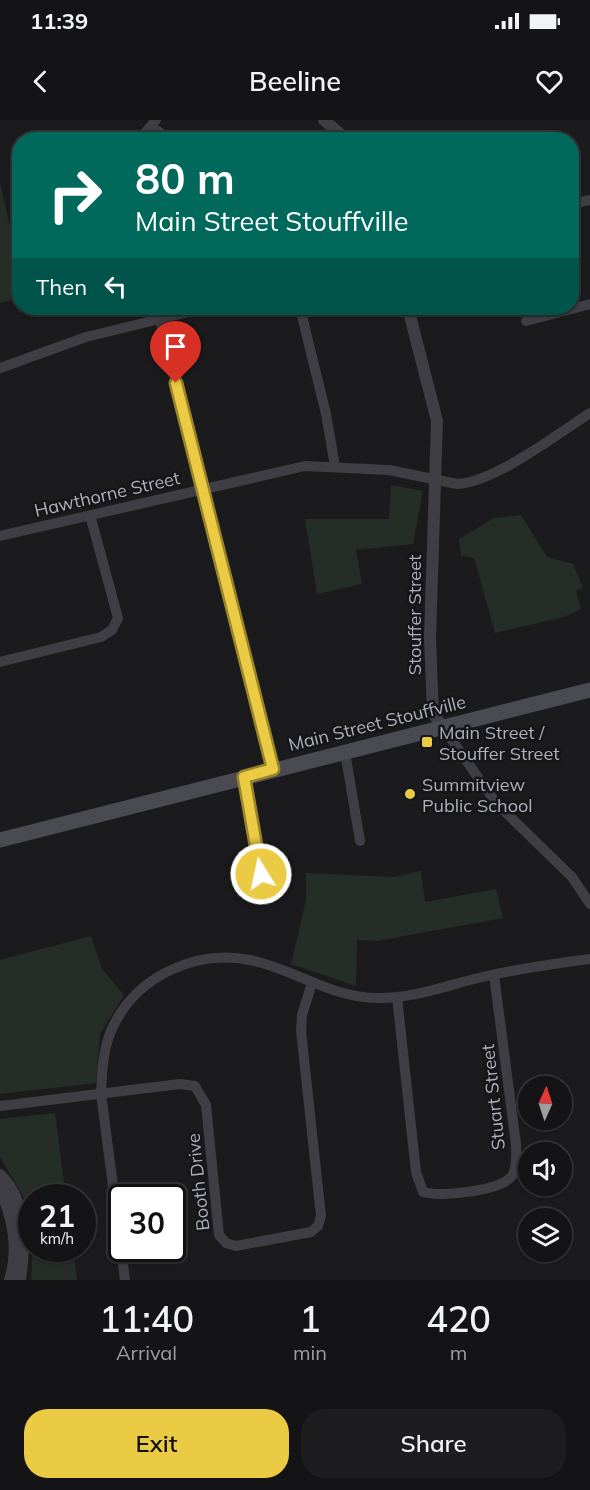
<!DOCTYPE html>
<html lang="en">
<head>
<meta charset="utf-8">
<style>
	:root { --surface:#141416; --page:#1d1d1f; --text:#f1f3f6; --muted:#9d9ea1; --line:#333335; --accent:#ebcb44 }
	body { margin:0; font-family:Mulish,sans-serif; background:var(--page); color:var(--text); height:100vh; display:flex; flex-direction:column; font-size:22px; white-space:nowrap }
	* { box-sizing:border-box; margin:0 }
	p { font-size:20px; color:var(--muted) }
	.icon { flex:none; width:33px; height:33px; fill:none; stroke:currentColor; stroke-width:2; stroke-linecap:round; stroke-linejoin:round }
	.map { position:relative; height:1160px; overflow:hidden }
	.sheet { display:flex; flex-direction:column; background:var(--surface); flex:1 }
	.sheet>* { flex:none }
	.top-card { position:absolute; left:12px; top:12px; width:567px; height:183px; border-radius:24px; box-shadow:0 2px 4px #0004,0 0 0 2px var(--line); background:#00695c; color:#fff; overflow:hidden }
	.needle { width:39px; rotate:3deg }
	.buttons { position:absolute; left:518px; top:956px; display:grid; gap:12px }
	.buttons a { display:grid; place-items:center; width:54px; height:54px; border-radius:50%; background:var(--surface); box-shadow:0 2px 4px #0004,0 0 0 2px var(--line); font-size:30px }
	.speed { position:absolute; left:18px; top:1064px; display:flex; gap:12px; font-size:30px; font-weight:700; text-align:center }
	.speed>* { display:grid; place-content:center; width:78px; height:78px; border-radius:50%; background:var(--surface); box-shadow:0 2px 4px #0004,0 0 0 2px var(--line); line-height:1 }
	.speed small { font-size:15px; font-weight:400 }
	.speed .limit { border:3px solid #111; border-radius:9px; background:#fff; color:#111 }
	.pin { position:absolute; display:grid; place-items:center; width:51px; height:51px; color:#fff; margin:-62px -26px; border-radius:50% 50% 50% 0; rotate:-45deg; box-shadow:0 0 6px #0007 }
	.pin .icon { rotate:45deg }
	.me { position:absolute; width:66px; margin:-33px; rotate:350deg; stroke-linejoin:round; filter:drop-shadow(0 0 4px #0008) }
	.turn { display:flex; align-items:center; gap:21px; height:126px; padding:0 24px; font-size:27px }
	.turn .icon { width:78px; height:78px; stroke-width:2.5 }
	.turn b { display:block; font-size:42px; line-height:51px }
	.then { display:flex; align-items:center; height:57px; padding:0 24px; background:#0003; gap:12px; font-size:22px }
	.eta { display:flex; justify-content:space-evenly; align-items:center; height:102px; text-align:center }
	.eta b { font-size:36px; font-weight:600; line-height:42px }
	.primary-button { display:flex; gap:12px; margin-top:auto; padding:12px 24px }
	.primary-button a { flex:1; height:69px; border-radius:24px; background:var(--accent); color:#111; font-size:24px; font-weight:600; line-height:69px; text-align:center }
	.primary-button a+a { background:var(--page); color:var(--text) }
	.status { display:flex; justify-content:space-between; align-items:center; height:42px; padding:0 30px; background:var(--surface); direction:ltr }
	.status svg { height:16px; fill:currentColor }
	header { display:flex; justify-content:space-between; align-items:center; height:78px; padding:0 24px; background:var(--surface); font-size:27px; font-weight:600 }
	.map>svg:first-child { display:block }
	.green { fill:#252d27 }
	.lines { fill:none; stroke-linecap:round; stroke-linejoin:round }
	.minor { stroke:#3e3e44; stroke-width:10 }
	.tertiary { stroke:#3e3e44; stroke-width:12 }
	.secondary { stroke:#4a4b52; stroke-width:15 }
	.route-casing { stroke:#99842c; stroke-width:15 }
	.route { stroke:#ebcb44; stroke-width:10 }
	.poi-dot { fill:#ebcb44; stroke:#161618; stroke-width:2 }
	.labels { text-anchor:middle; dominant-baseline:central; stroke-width:5; stroke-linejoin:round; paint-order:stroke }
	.street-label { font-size:18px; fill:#aeb0bc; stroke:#161618 }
	.poi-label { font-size:18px; fill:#aeb0bc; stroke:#161618; text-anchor:start }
</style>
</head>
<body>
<div class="status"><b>11:39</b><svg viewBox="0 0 49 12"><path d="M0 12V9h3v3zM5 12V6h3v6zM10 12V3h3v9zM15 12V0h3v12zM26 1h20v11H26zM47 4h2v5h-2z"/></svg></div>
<header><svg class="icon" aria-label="back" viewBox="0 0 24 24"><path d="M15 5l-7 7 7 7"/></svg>Beeline<svg class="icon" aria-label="heart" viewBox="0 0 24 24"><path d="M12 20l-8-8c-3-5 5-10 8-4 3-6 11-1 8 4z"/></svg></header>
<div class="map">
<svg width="590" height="1160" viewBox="0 0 590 1160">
	<rect width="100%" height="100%" fill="#1b1b1d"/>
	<path class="green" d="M 0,63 L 16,133 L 20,133 L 19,178 L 0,183 Z
		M 391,365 L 423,371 L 413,424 L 356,430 L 362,464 L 317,474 L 305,399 L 389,399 Z
		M 521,395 L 547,437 L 573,444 L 583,468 L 576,471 L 581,489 L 564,497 L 495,513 L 474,438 L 461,436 L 459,419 L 494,398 Z
		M 421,751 L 425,782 L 496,769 L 503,798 L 377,821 L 357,820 L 356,866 L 291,844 L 306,780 L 306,753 L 394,757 Z
		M 91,816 L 102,849 L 124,875 L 100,914 L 96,963 L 0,974 L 0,840 Z
		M 55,993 L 66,1077 L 32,1077 L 31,1090 L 0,1037 L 0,999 Z
		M 33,1128 L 73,1128 L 77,1160 L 31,1160 Z"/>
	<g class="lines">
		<path class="minor" d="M 151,6 L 170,20
			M 139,20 L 156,0
			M 19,68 L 20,67
			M 572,84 L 590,80
			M 157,188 L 273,649
			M 300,188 L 326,294 L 335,346
			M 526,201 L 590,184
			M 0,248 L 86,217 L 205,188
			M 0,416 L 305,346 L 389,350 L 457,364 C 495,362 556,315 590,293
			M 0,542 L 101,517 L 112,510 L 118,498 L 90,395
			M 442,606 L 496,683 L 572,757 L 590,784
			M 345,632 L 360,721
			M 244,657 L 261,754
			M 397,877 L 416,1052 L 423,1072 C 441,1077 499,1071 511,1057 C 518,1049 516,1033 516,1024 L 494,855
			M 0,986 L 180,964 L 195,966 L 206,985 L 219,1115 L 226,1123 L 236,1126 L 311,1112 L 318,1106 L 321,1096 L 301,911 L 302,895 L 312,863
			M 125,1160 L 101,973 C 102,952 103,930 111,911 C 134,857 195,829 250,840 C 295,849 332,879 380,878 C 414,878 445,866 478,858 C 515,849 552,844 590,839"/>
		<path class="tertiary" d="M 324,0 L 347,20
			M 408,188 L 437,301 L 430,518 L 433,593 L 442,606
			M 0,1055 C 28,1083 25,1124 20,1160
			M 0,1068 C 13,1098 20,1128 10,1160"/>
		<path class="secondary" d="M 0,720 L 590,570"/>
	</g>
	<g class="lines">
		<g class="route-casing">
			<path id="route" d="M 176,263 L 273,649 L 244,657 L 261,754"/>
		</g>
		<use href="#route" class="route"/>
	</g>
	<g class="poi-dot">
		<rect x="421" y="616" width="12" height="12" rx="3"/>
		<circle cx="410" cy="674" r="6"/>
	</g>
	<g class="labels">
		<g class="street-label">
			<text transform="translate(107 374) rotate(-13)">Hawthorne Street</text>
			<text transform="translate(414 495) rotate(-90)">Stouffer Street</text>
			<text transform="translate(377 603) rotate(-14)">Main Street Stouffville</text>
			<text transform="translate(493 977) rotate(-96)">Stuart Street</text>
			<text transform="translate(198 1062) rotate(-96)">Booth Drive</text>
		</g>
		<g class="poi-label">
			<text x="439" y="612">Main Street /<tspan x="439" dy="21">Stouffer Street</tspan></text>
			<text x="422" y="664">Summitview<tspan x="422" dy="21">Public School</tspan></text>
		</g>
	</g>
</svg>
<div class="buttons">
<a><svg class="needle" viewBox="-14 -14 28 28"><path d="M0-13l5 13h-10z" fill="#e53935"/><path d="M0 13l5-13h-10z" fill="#9d9ea1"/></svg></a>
<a><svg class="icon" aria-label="sound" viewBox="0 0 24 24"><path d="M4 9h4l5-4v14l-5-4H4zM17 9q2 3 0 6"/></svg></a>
<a><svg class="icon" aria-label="layers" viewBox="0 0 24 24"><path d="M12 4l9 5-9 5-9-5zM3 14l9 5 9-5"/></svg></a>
</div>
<div class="speed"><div>21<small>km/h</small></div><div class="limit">30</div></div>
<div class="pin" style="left:176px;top:263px;background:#d93025"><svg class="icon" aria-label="arrive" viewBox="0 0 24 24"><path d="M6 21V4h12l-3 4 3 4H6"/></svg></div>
<svg class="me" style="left:261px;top:754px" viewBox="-20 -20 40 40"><circle r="17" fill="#ebcb44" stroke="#fff" stroke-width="3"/><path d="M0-11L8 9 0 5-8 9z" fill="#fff"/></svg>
<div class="top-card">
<div class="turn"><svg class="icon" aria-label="right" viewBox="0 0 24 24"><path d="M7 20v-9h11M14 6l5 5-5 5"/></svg><div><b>80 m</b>Main Street Stouffville</div></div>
<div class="then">Then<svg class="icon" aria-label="left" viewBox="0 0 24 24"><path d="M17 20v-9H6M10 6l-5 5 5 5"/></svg></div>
</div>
</div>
<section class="sheet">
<div class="eta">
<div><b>11:40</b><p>Arrival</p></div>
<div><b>1</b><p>min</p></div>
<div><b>420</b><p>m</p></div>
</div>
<div class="primary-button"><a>Exit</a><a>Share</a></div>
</section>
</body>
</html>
